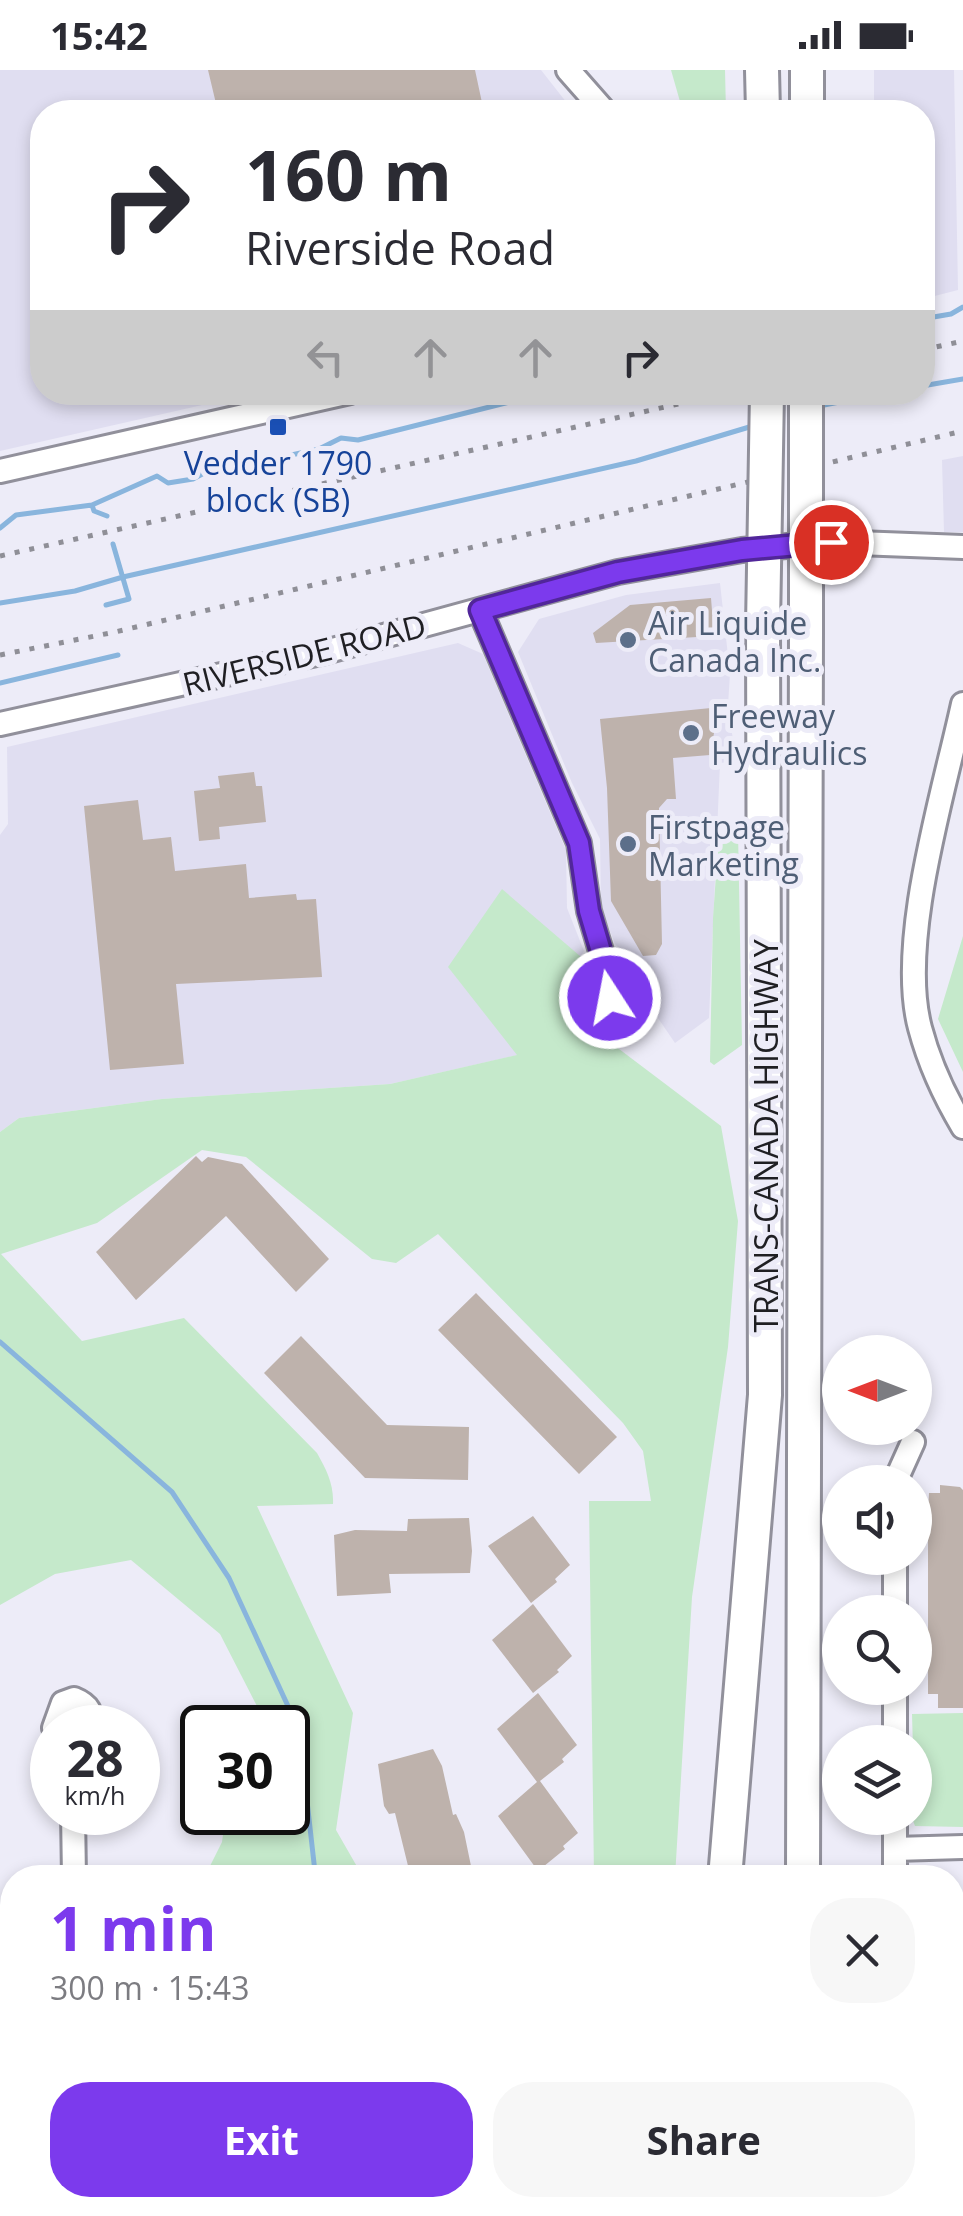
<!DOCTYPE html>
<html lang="en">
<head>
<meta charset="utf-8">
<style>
	:root { --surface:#fff; --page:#f7f7f7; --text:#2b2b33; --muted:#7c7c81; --accent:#7c3aed }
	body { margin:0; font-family:"Open Sans",sans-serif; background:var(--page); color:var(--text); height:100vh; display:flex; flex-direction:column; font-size:38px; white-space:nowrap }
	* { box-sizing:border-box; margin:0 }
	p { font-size:32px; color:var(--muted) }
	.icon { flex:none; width:55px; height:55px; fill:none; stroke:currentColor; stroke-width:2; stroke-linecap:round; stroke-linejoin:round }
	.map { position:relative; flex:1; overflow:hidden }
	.details { position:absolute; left:0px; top:1795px; width:965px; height:352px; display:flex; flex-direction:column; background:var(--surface); border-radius:40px 40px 0 0; box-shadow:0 5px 15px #0003 }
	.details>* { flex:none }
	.banner { position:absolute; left:30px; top:30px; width:905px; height:305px; border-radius:40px; box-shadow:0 5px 15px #0003; background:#fff; color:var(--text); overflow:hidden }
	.needle { width:65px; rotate:270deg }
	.fabs { position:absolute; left:822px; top:1265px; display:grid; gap:20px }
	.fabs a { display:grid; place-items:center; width:110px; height:110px; border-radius:50%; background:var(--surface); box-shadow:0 5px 15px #0003; font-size:50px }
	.speed { position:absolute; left:30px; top:1635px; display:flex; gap:20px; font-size:50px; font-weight:700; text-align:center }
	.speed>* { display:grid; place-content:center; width:130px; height:130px; border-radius:50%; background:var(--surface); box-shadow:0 5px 15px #0003; line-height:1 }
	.speed small { font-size:25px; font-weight:400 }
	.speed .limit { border:5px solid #111; border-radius:15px; background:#fff; color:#111 }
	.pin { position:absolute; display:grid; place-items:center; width:85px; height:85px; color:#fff; margin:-42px; border:5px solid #fff; border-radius:50%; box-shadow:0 2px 10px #0007 }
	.me { position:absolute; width:110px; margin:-55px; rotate:349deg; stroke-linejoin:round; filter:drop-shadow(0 0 8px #0008) }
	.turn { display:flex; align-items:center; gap:35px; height:210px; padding:0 50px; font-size:45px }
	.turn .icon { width:130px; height:130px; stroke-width:2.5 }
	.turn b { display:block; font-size:70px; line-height:85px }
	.lanes { display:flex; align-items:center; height:95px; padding:0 50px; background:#0003; justify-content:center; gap:50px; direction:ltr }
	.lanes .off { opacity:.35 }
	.round { display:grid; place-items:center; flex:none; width:105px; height:105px; border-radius:40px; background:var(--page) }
	.summary { display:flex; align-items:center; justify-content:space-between; height:170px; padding:0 50px }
	h1 { font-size:60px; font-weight:700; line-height:75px; color:var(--accent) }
	.primary-button { display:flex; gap:20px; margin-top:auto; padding:20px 50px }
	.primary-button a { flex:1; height:115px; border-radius:40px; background:var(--accent); color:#fff; font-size:40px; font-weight:700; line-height:115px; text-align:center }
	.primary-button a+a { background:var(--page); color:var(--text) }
	.status { display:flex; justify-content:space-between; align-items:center; height:70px; padding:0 50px; background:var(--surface); direction:ltr }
	.status svg { height:28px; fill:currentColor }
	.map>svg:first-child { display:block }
	.built { fill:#e0def1 }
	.green { fill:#c5e9cb }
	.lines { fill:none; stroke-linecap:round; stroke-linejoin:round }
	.stream { stroke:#89b5dd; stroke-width:5 }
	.building { fill:#beb2ac }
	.minor-casing { stroke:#91909b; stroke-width:28 }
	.highway-casing { stroke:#91909b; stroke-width:38 }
	.minor { stroke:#fff; stroke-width:22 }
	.highway { stroke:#fff; stroke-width:32 }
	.rail { stroke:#8f8f97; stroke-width:5; stroke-dasharray:5 10; stroke-linecap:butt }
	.highway-bridge-casing { stroke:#91909b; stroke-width:38; stroke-linecap:butt }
	.highway-bridge { stroke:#fff; stroke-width:32 }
	.route-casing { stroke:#51269a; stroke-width:25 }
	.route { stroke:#7c3aed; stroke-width:18 }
	.transit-dot { fill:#1a4fb4; stroke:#edecf8; stroke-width:4 }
	.service-dot { fill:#5c6f8a; stroke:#edecf8; stroke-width:4 }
	.labels { text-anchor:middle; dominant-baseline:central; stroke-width:10; stroke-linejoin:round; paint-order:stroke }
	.transit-label { font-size:32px; fill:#164399; stroke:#edecf8 }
	.service-label { font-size:32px; fill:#4e5e75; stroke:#edecf8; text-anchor:start }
	.street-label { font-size:32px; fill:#1f1f23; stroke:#edecf8 }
</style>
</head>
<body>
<div class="status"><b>15:42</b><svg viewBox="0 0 49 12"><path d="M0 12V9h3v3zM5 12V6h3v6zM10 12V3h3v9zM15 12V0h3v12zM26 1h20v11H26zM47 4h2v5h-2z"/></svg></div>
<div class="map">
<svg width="963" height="2146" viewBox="0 0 963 2146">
	<rect width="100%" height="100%" fill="#edecf8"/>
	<path class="built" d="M 0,0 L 541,0 L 574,42 L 42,42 L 42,322 L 255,323 L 0,381 Z
		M 874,0 L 954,0 L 958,220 L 923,229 L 922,42 L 874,42 Z
		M 963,386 L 963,462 L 944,462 L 942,390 Z
		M 720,513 L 730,604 L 728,635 L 734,677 L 729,692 L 720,693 L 709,948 L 675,973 L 647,932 L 646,917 L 640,900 L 615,874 L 601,838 L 600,769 L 572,713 L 518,582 L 539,549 L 626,525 Z
		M 458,573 L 483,584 L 566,780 L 567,838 L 584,881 L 518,985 L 390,1014 L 162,1029 L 19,1048 L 0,1062 L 0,765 L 8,754 L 7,677 Z"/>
	<path class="green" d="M 671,0 L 725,0 L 726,42 L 683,42 Z
		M 719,761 L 738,761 L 742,975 L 714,995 L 710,992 L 713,848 Z
		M 502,819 L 587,892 L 578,948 L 721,1056 L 738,1151 L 728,1277 L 692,1527 L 675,1807 L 594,1807 L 589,1431 L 651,1431 L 643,1381 L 623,1353 L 438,1164 L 396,1193 L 372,1189 L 246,1087 L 202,1080 L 97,1153 L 1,1184 L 82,1271 L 184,1248 L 317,1383 C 326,1399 334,1414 333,1434 L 257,1436 L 353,1643 L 336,1760 L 363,1807 L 211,1807 L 210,1796 L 222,1772 L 226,1743 L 288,1742 L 288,1658 L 239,1657 L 261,1644 L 220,1564 L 131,1490 L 55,1504 L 0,1535 L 0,1062 L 19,1048 L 162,1029 L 390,1014 L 517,985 L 448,897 Z
		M 963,866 L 963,1002 L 938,949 Z
		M 963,1643 L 963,1757 L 915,1756 L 912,1748 L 915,1748 L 912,1644 Z"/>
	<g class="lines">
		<path class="stream" d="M 922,249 L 951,244 L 963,237
			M 922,316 L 963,309
			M 819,336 L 890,322
			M 92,435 L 94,441 L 107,446
			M 0,458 L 16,445 L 92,435 L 157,406 L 168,413 L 193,409 L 219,395 L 231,398 L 319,379 L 341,368 L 358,370 L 549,322
			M 0,533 L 75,521 L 123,507 L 636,391 L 756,355
			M 106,535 L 129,529 L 113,474
			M 0,613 L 118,585
			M 0,1272 L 172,1422 L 229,1508 L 299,1660 L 315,1802 L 318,1808
			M 414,2135 L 415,2146"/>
	</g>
	<path class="building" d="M 208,0 L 475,0 L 484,42 L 218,42 Z
		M 711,528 L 714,566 L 596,573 L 593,563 L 630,535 Z
		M 711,638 L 714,663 L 710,685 L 673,688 L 676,729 L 667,729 L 659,738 L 662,874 L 656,885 L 643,886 L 611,831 L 607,718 L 600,649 Z
		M 254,702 L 256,716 L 262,716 L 266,752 L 219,757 L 220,769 L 199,771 L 194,721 L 220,718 L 218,706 Z
		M 138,730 L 143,770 L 171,767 L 175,801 L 246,794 L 249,828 L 296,824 L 297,830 L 316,829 L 322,907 L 176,914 L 184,994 L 110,1000 L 84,736 Z
		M 196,1086 L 202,1092 L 208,1087 L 242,1094 L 329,1189 L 296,1222 L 226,1146 L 136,1230 L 96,1182 Z
		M 476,1223 L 617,1367 L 579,1404 L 438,1260 Z
		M 301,1266 L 387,1355 L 469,1357 L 468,1410 L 365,1408 L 264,1303 Z
		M 940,1415 L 960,1417 L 963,1420 L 963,1638 L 938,1638 L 938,1624 L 928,1624 L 928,1442 L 929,1423 L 940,1423 Z
		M 533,1446 L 570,1495 L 555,1509 L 557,1512 L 531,1533 L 488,1476 Z
		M 469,1448 L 472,1481 L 470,1503 L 389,1504 L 391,1523 L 337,1526 L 334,1465 L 355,1460 L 407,1461 L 408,1449 Z
		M 533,1534 L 572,1586 L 557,1600 L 559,1602 L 533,1623 L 492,1570 Z
		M 538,1623 L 577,1675 L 562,1689 L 564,1692 L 540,1711 L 578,1763 L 563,1776 L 565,1779 L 538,1801 L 498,1746 L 537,1712 L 497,1659 Z
		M 433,1679 L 442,1696 L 453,1745 L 456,1744 L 464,1762 L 471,1796 L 411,1808 L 395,1743 L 389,1744 L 384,1736 L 378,1694 Z"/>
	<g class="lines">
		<g class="minor-casing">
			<path id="minor" d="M 568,0 L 605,42
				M 0,401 L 350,322
				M 480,540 L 579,773 L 589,841 L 603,888 L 610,928
				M 963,634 C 944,722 897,872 920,958 C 929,992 945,1027 963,1057
				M 0,654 L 325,582 L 618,502 L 742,480 L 831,472 L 963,477
				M 895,1412 L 913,1372
				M 895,1488 L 895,1542
				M 895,1618 L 895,1672
				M 54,1658 L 63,1633 L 74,1629 C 89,1635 91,1642 93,1658
				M 73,1742 L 74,1808
				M 895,1748 L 895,1808
				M 895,1779 L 963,1777
				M 0,1864 L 12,1864
				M 221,2135 L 222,2146
				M 876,2146 L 877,2135"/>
		</g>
		<g class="highway-casing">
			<path id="highway" d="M 762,0 L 763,42
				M 807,42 L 807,0
				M 725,1808 L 765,1325 L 763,556
				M 803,1808 L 806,562
				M 697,2146 L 698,2135
				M 798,2146 L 799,2135"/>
		</g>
		<use href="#minor" class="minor"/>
		<use href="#highway" class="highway"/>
		<path class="rail" d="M 922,280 L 963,271
			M 0,486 L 732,322
			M 0,585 L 115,562 L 963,361"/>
		<g class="highway-bridge-casing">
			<path id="highway-bridge" d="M 806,322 L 806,562
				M 763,556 L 767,322"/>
		</g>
		<use href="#highway-bridge" class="highway-bridge"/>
	</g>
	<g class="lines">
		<g class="route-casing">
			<path id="route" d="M 610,928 L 603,888 L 589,841 L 579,773 L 480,540 L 618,502 L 742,480 L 831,472"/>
		</g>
		<use href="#route" class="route"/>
	</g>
	<rect class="transit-dot" x="268" y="347" width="20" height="20" rx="5"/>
	<g class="service-dot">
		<circle cx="628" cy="570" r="10"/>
		<circle cx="691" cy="663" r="10"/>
		<circle cx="628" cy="774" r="10"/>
	</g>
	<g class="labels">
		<g class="transit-label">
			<text x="278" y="392">Vedder 1790<tspan x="278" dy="37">block (SB)</tspan></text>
		</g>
		<g class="service-label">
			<text x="648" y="552">Air Liquide<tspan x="648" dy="37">Canada Inc.</tspan></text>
			<text x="711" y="645">Freeway<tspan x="711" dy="37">Hydraulics</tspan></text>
			<text x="648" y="756">Firstpage<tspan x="648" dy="37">Marketing</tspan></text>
		</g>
		<g class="street-label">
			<text transform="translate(304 584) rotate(-14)">RIVERSIDE ROAD</text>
			<text transform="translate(765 1066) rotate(-90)">TRANS-CANADA HIGHWAY</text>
		</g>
	</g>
</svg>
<div class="fabs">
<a><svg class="needle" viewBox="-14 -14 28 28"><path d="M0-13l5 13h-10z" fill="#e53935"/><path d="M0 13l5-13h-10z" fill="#7c7c81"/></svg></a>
<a><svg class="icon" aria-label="sound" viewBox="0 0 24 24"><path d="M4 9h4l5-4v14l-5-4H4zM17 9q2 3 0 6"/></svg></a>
<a><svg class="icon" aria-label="search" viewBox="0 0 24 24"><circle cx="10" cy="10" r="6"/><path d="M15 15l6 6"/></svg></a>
<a><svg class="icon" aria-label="layers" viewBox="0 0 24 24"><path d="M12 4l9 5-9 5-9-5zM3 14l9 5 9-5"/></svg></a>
</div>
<div class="speed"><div>28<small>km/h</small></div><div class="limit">30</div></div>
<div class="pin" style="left:831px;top:472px;background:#d93025"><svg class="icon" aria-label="arrive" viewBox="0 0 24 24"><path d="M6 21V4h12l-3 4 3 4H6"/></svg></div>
<svg class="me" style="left:610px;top:928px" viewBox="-20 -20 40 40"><circle r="17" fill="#7c3aed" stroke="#fff" stroke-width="3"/><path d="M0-11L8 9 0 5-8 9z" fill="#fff"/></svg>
<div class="banner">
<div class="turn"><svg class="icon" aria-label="right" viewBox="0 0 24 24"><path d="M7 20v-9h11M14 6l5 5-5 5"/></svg><div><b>160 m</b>Riverside Road</div></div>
<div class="lanes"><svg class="icon off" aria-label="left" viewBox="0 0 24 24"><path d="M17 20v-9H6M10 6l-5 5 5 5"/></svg><svg class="icon off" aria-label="ahead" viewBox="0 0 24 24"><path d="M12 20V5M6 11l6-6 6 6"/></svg><svg class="icon off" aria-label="ahead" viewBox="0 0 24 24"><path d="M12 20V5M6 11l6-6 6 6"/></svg><svg class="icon" aria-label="right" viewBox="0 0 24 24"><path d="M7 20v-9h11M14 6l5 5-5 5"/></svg></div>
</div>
<section class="details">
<div class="summary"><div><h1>1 min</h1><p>300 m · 15:43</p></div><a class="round"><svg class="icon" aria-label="close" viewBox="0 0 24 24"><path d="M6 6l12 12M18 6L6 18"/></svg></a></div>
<div class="primary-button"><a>Exit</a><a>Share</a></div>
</section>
</div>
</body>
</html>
